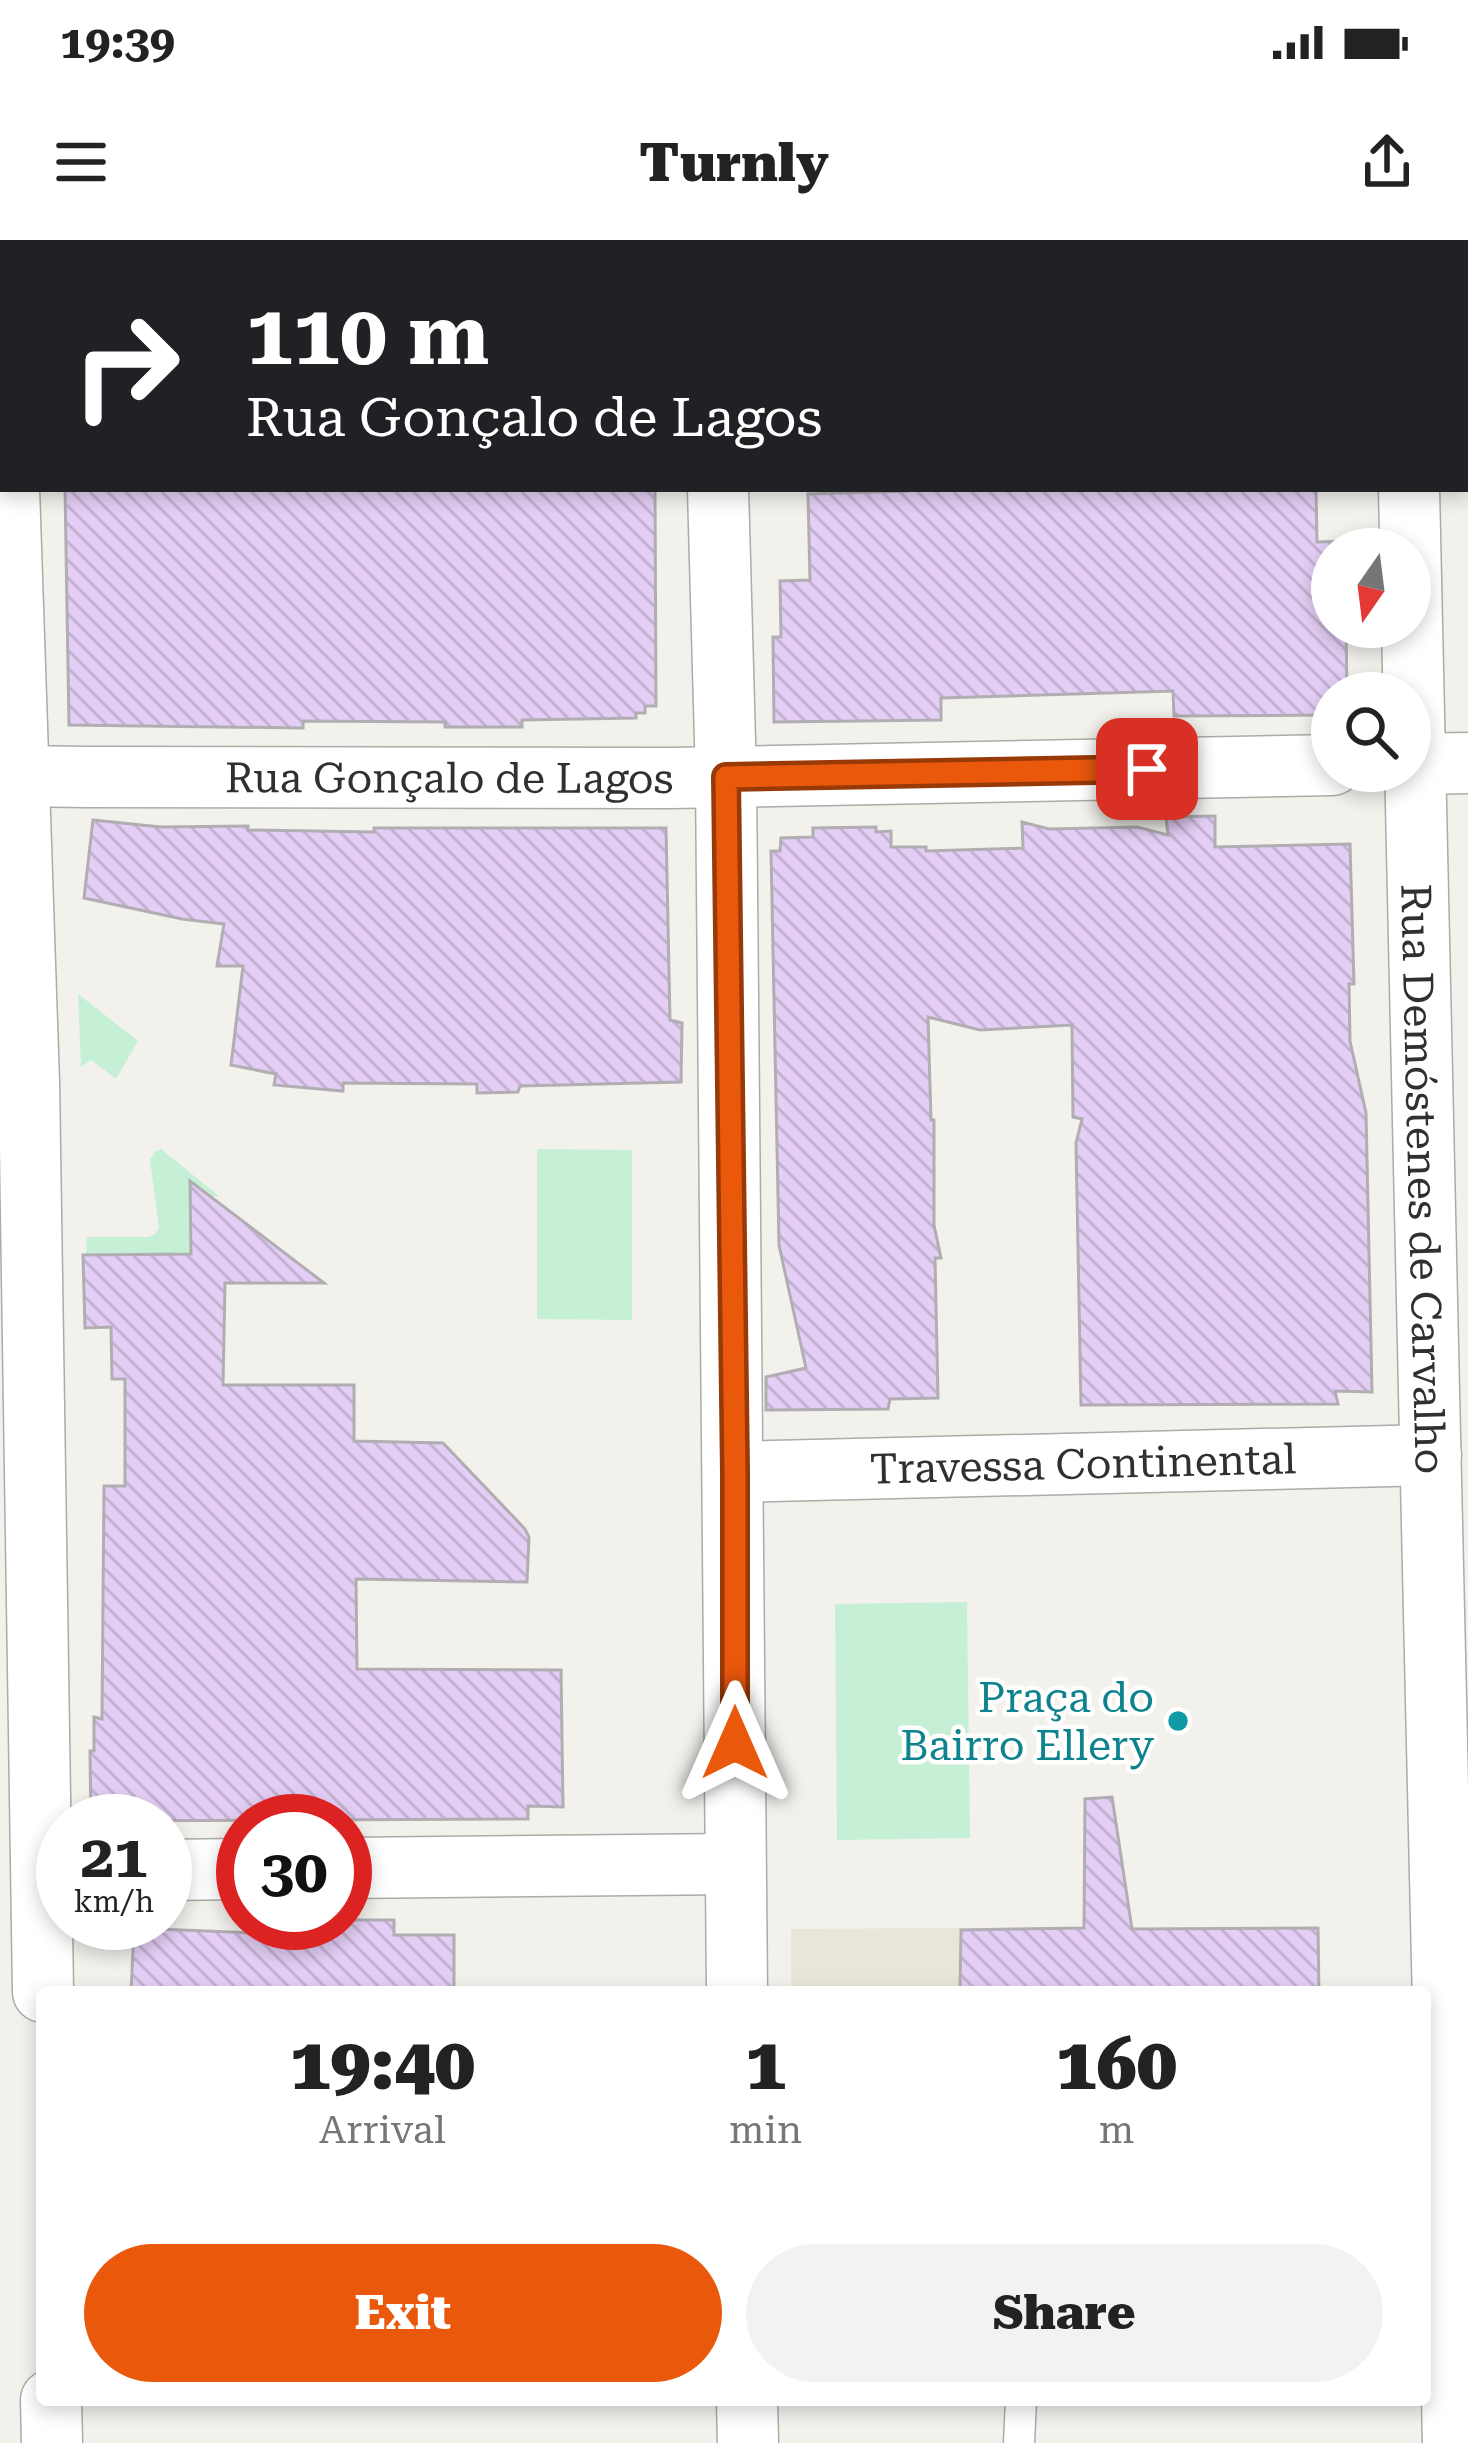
<!DOCTYPE html>
<html lang="en">
<head>
<meta charset="utf-8">
<style>
	:root { --surface:#fff; --page:#f2f2f2; --text:#222; --muted:#767676; --accent:#ea580c }
	body { margin:0; font-family:"Roboto Serif",serif; background:var(--page); color:var(--text); height:100vh; display:flex; flex-direction:column; font-size:45px; white-space:nowrap }
	* { box-sizing:border-box; margin:0 }
	p { font-size:39px; color:var(--muted) }
	.icon { flex:none; width:66px; height:66px; fill:none; stroke:currentColor; stroke-width:2; stroke-linecap:round; stroke-linejoin:round }
	.map { position:relative; flex:1; overflow:hidden }
	.drawer { position:absolute; left:36px; top:1746px; width:1395px; height:420px; display:flex; flex-direction:column; background:var(--surface); border-radius:12px; box-shadow:0 6px 18px #0003 }
	.drawer>* { flex:none }
	.hud { position:absolute; left:0px; top:0px; width:1470px; height:252px; box-shadow:0 6px 18px #0003; background:#202124; color:#fff; overflow:hidden }
	.needle { width:78px; rotate:194deg }
	.tools { position:absolute; left:1311px; top:288px; display:grid; gap:24px }
	.tools a { display:grid; place-items:center; width:120px; height:120px; border-radius:50%; background:var(--surface); box-shadow:0 6px 18px #0003; font-size:60px }
	.speed { position:absolute; left:36px; top:1554px; display:flex; gap:24px; font-size:60px; font-weight:700; text-align:center }
	.speed>* { display:grid; place-content:center; width:156px; height:156px; border-radius:50%; background:var(--surface); box-shadow:0 6px 18px #0003; line-height:1 }
	.speed small { font-size:30px; font-weight:400 }
	.speed .limit { border:18px solid #d22; background:#fff; color:#111 }
	.pin { position:absolute; display:grid; place-items:center; width:102px; height:102px; color:#fff; margin:-51px; border-radius:24px; box-shadow:0 6px 18px #0006 }
	.me { position:absolute; width:132px; margin:-66px; rotate:0deg; stroke-linejoin:round; filter:drop-shadow(0 0 9px #0008) }
	.turn { display:flex; align-items:center; gap:42px; height:252px; padding:0 48px; font-size:54px }
	.turn .icon { width:156px; height:156px; stroke-width:2.5 }
	.turn b { display:block; font-size:84px; line-height:102px }
	.eta { display:flex; justify-content:space-evenly; align-items:center; height:204px; text-align:center }
	.eta b { font-size:72px; font-weight:800; line-height:84px }
	.primary-button { display:flex; gap:24px; margin-top:auto; padding:24px 48px }
	.primary-button a { flex:1; height:138px; border-radius:72px; background:var(--accent); color:#fff; font-size:48px; font-weight:800; line-height:138px; text-align:center }
	.primary-button a+a { background:var(--page); color:var(--text) }
	.status { display:flex; justify-content:space-between; align-items:center; height:84px; padding:0 60px; background:var(--surface); direction:ltr }
	.status svg { height:33px; fill:currentColor }
	header { display:flex; justify-content:space-between; align-items:center; height:156px; padding:0 48px; background:var(--surface); font-size:54px; font-weight:800 }
	.map>svg:first-child { display:block }
	.built { fill:#eae5d9 }
	.green { fill:#c5f0d6 }
	.building { fill:url(#building-back-hatch); stroke:#b0aeb2; stroke-width:3 }
	.lines { fill:none; stroke-linecap:round; stroke-linejoin:round }
	.service-casing { stroke:#adaba7; stroke-width:33 }
	.minor-casing { stroke:#adaba7; stroke-width:63 }
	.service { stroke:#fff; stroke-width:30 }
	.minor { stroke:#fff; stroke-width:60 }
	.route-casing { stroke:#983908; stroke-width:30 }
	.route { stroke:#ea580c; stroke-width:21 }
	.culture-dot { fill:#0f9aa8; stroke:#fffefc; stroke-width:4.5 }
	.labels { text-anchor:middle; dominant-baseline:central; stroke-width:9; stroke-linejoin:round; paint-order:stroke }
	.street-label { font-size:42px; fill:#30302e; stroke:#fffefc }
	.culture-label { font-size:42px; fill:#0d838f; stroke:#fffefc; text-anchor:end }
</style>
</head>
<body>
<div class="status"><b>19:39</b><svg viewBox="0 0 49 12"><path d="M0 12V9h3v3zM5 12V6h3v6zM10 12V3h3v9zM15 12V0h3v12zM26 1h20v11H26zM47 4h2v5h-2z"/></svg></div>
<header><svg class="icon" aria-label="menu" viewBox="0 0 24 24"><path d="M4 6h16M4 12h16M4 18h16"/></svg>Turnly<svg class="icon" aria-label="share" viewBox="0 0 24 24"><path d="M12 15V3M7 8l5-5 5 5M5 13v7h14v-7"/></svg></header>
<div class="map">
<svg width="1468" height="2203" viewBox="0 0 1468 2203">
	<defs>
		<pattern id="building-back-hatch" width="6" height="6" patternUnits="userSpaceOnUse" patternTransform="scale(3)"><rect width="6" height="6" fill="#e4cef5"/><path d="M-1 5l2 2M0 0l6 6M5-1l2 2" fill="none" stroke="#c4b1d2"/></pattern>
	</defs>
	<rect width="100%" height="100%" fill="#f3f1ec"/>
	<path class="built" d="M 1081,1687 L 1080,1752 L 791,1752 L 791,1689 Z"/>
	<path class="green" d="M 78,754 L 138,801 L 116,839 L 91,820 L 81,827 Z
		M 161,909 L 219,956 L 190,957 L 191,1014 L 86,1015 L 87,997 L 148,997 L 155,994 L 159,988 L 150,920 L 155,912 Z
		M 537,909 L 632,910 L 632,1080 L 537,1079 Z
		M 967,1362 L 970,1598 L 837,1600 L 835,1364 Z"/>
	<path class="building" d="M 65,249 L 655,249 L 656,466 L 645,466 L 645,473 L 636,473 L 636,478 L 522,480 L 522,487 L 445,487 L 445,482 L 303,481 L 303,488 L 69,485 Z
		M 908,249 L 1316,249 L 1317,302 L 1346,301 L 1346,309 L 1332,309 L 1332,387 L 1346,387 L 1347,453 L 1332,453 L 1332,475 L 1174,476 L 1173,451 L 941,458 L 941,480 L 774,482 L 773,397 L 781,397 L 780,341 L 810,340 L 808,254 L 908,251 Z
		M 1215,576 L 1215,607 L 1350,604 L 1354,744 L 1349,744 L 1350,801 L 1366,873 L 1372,1152 L 1335,1151 L 1338,1164 L 1081,1165 L 1076,903 L 1082,879 L 1073,877 L 1072,785 L 980,790 L 928,777 L 931,880 L 934,880 L 934,985 L 941,1018 L 935,1018 L 938,1158 L 890,1159 L 888,1169 L 766,1170 L 766,1137 L 806,1128 L 779,1005 L 771,611 L 780,611 L 781,598 L 813,597 L 813,588 L 876,587 L 876,592 L 891,591 L 891,607 L 926,607 L 926,611 L 1023,608 L 1022,582 L 1049,589 L 1137,587 L 1168,595 L 1166,577 Z
		M 93,580 L 161,587 L 248,586 L 248,590 L 374,592 L 374,588 L 666,588 L 670,780 L 682,783 L 681,842 L 520,846 L 518,852 L 477,853 L 477,844 L 343,843 L 343,851 L 274,845 L 276,834 L 231,825 L 243,726 L 217,726 L 224,684 L 182,679 L 84,658 Z
		M 190,941 L 324,1043 L 225,1043 L 223,1145 L 354,1145 L 354,1201 L 443,1203 L 525,1289 L 529,1297 L 527,1342 L 356,1339 L 357,1429 L 561,1430 L 563,1567 L 528,1566 L 528,1579 L 91,1581 L 90,1511 L 94,1511 L 94,1477 L 102,1479 L 104,1246 L 125,1246 L 125,1139 L 112,1139 L 111,1087 L 85,1088 L 83,1015 L 191,1014 Z
		M 1112,1557 L 1132,1689 L 1318,1688 L 1319,1752 L 960,1752 L 961,1690 L 1084,1688 L 1085,1559 Z
		M 345,1680 L 394,1680 L 394,1695 L 454,1695 L 454,1752 L 131,1752 L 134,1688 L 256,1693 L 256,1683 L 345,1683 Z"/>
	<g class="lines">
		<g class="service-casing">
			<path id="service" d="M 1019,2203 L 1021,2160"/>
		</g>
		<g class="minor-casing">
			<g id="minor">
				<path d="M 712,0 L 712,3"/>
				<path d="M 1406,0 L 1406,3"/>
				<path d="M 2,1 L 78,0"/>
				<path d="M 9,249 L 29,842 L 43,1752"/>
				<path d="M 718,249 L 726,537 L 737,1752"/>
				<path id="s1" d="M 1409,249 C 1418,900 1443,1552 1453,2203"/>
				<path d="M 1410,524 L 1468,523"/>
				<path id="s2" d="M 0,531 L 17,536 L 85,537 L 672,538 L 1332,525"/>
				<path id="s3" d="M 735,1232 L 1431,1215"/>
				<path d="M 345,1628 L 735,1624"/>
				<path d="M 165,1630 L 243,1629"/>
				<path d="M 51,2160 L 52,2203"/>
				<path d="M 747,2160 L 748,2203"/>
			</g>
		</g>
		<use href="#service" class="service"/>
		<use href="#minor" class="minor"/>
	</g>
	<g class="lines">
		<g class="route-casing">
			<path id="route" d="M 735,1503 L 735,1232 L 726,537 L 1147,529"/>
		</g>
		<use href="#route" class="route"/>
	</g>
	<circle class="culture-dot" cx="1178" cy="1481" r="12"/>
	<g class="labels">
		<g class="street-label">
			<text stroke="none"><textPath href="#s2" startOffset="450">Rua Gonçalo de Lagos</textPath></text>
			<text stroke="none"><textPath href="#s1" startOffset="690">Rua Demóstenes de Carvalho</textPath></text>
			<text stroke="none"><textPath href="#s3" startOffset="348">Travessa Continental</textPath></text>
		</g>
		<g class="culture-label">
			<text x="1154" y="1457">Praça do<tspan x="1154" dy="48">Bairro Ellery</tspan></text>
		</g>
	</g>
</svg>
<div class="tools">
<a><svg class="needle" viewBox="-14 -14 28 28"><path d="M0-13l5 13h-10z" fill="#e53935"/><path d="M0 13l5-13h-10z" fill="#767676"/></svg></a>
<a><svg class="icon" aria-label="search" viewBox="0 0 24 24"><circle cx="10" cy="10" r="6"/><path d="M15 15l6 6"/></svg></a>
</div>
<div class="speed"><div>21<small>km/h</small></div><div class="limit">30</div></div>
<div class="pin" style="left:1147px;top:529px;background:#d93025"><svg class="icon" aria-label="arrive" viewBox="0 0 24 24"><path d="M6 21V4h12l-3 4 3 4H6"/></svg></div>
<svg class="me" style="left:735px;top:1503px" viewBox="-20 -20 40 40"><path d="M0-17L14 15 0 8-14 15z" fill="#ea580c" stroke="#fff" stroke-width="4"/></svg>
<div class="hud">
<div class="turn"><svg class="icon" aria-label="right" viewBox="0 0 24 24"><path d="M7 20v-9h11M14 6l5 5-5 5"/></svg><div><b>110 m</b>Rua Gonçalo de Lagos</div></div>
</div>
<section class="drawer">
<div class="eta">
<div><b>19:40</b><p>Arrival</p></div>
<div><b>1</b><p>min</p></div>
<div><b>160</b><p>m</p></div>
</div>
<div class="primary-button"><a>Exit</a><a>Share</a></div>
</section>
</div>
</body>
</html>
